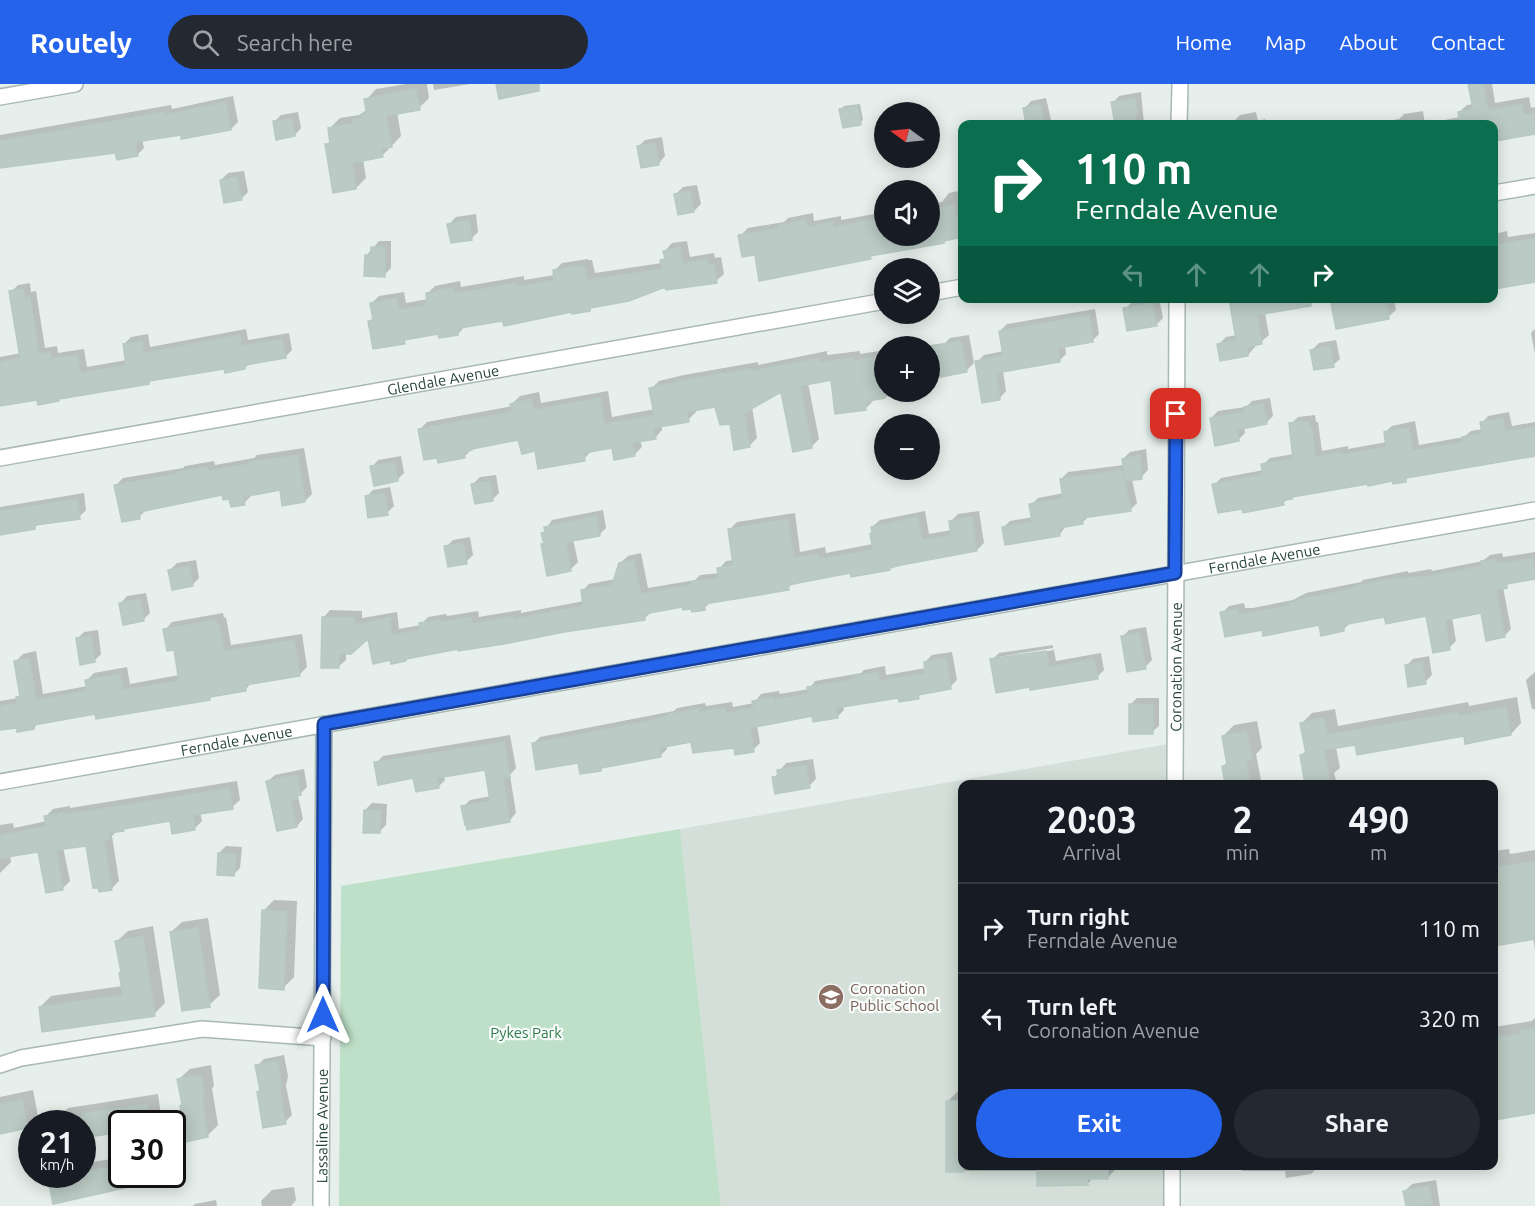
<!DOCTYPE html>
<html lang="en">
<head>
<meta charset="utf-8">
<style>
	:root { --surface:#171b24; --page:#242831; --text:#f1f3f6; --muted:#9ea1a6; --line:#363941; --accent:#2563eb }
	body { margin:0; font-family:Ubuntu,sans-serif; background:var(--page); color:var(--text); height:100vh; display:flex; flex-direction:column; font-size:22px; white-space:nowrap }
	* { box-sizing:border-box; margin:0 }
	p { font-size:20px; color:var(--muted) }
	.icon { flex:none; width:33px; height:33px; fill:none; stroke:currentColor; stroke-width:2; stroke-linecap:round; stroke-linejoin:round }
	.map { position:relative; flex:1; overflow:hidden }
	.side { position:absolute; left:958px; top:696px; width:540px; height:390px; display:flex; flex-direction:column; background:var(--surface); border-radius:12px; box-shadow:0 3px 15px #0003 }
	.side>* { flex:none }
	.hud { position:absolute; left:958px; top:36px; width:540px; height:183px; border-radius:12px; box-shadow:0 3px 15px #0003; background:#0b6e4f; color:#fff; overflow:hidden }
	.needle { width:39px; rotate:285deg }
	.fabs { position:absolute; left:874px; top:18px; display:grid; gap:12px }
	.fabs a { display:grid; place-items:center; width:66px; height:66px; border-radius:50%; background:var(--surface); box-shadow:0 3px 15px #0003; font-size:30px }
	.speed { position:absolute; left:18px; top:1026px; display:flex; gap:12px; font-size:30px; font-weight:700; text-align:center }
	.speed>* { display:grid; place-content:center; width:78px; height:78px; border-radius:50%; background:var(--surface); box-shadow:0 3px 15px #0003; line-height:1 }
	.speed small { font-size:15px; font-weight:400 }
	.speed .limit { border:3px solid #111; border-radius:9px; background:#fff; color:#111 }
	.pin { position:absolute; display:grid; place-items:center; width:51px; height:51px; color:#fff; margin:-26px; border-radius:12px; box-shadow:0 3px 9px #0006 }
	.me { position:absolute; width:66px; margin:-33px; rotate:0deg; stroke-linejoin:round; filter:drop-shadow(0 0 4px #0008) }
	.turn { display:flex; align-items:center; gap:21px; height:126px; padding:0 18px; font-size:27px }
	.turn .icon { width:78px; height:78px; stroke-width:2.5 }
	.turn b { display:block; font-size:42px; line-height:51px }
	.lanes { display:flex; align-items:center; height:57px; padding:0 18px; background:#0003; justify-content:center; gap:30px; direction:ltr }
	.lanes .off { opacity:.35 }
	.eta { display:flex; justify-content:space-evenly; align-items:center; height:102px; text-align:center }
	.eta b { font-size:36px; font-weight:600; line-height:42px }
	.primary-button { display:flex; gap:12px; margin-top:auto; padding:12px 18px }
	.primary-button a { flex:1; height:69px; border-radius:36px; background:var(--accent); color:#fff; font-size:24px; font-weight:600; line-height:69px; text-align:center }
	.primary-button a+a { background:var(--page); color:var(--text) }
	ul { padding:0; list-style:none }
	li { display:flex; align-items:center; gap:18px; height:90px; padding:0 18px; border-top:2px solid var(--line) }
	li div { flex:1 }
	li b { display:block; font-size:22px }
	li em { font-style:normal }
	header { display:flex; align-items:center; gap:36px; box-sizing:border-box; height:84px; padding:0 30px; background:var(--accent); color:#fff }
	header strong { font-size:28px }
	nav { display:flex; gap:33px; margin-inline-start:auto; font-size:21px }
	.search { width:420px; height:54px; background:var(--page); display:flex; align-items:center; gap:15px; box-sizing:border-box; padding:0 21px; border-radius:33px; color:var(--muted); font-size:22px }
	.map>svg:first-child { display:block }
	.built { fill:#d4dfda }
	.green { fill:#bfe0c8 }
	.shadow { fill:#0003 }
	.building { fill:#bbcac4; stroke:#b8c9c2; stroke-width:1.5 }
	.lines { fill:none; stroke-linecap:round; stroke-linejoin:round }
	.minor-casing { stroke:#a8b8b2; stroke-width:18 }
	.minor { stroke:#fff; stroke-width:15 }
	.route-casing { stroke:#184099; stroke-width:15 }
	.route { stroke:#2563eb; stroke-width:10 }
	.labels { text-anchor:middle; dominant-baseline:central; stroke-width:4.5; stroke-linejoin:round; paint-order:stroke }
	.street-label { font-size:15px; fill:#24423a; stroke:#f7fbf9 }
	.education-label { font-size:15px; fill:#785e54; stroke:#f7fbf9; text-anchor:start }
	.park-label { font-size:15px; fill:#2d7a4b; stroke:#f7fbf9 }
</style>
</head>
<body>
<header>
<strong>Routely</strong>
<div class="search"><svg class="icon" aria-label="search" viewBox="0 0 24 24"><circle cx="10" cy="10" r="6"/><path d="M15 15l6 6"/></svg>Search here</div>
<nav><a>Home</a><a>Map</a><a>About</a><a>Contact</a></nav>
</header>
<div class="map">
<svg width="1535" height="1122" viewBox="0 0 1535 1122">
	<rect width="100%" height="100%" fill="#e6efeb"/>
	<path class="built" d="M 1180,658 L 1175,700 L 963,700 L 963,1082 L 1173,1082 L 1173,1122 L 721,1122 L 680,745 Z"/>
	<path class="green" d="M 680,745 L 721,1122 L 339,1122 L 341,802 Z"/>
	<path class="shadow" d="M 406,0 L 427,0 L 429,14 L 419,24 L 397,28 L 401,52 L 382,72 L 363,75 L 366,94 L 356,104 L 327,61 L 331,56 L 330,44 L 340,34 L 359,31 L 368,25 L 366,16 L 376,5 Z
		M 433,0 L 470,0 L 434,6 Z
		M 1470,0 L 1492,0 L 1495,19 L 1529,13 L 1531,24 L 1535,23 L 1535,49 L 1494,58 L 1494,40 L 1372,40 L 1399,35 L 1404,30 L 1423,27 L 1425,40 L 1460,33 L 1459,28 L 1467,21 L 1473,20 Z
		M 1141,8 L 1144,40 L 1117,40 L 1113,19 L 1119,12 Z
		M 233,12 L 238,38 L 231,45 L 182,49 L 142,55 L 144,64 L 137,71 L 117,67 L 0,82 L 0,51 L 171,21 L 172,25 Z
		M 1046,14 L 1052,40 L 1028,40 L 1025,24 L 1031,17 Z
		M 860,20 L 863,36 L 860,39 L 841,25 L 844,22 Z
		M 298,28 L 301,44 L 295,51 L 274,38 L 281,31 Z
		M 1256,28 L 1258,37 L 1265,35 L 1266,40 L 1233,40 L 1233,38 L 1240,31 Z
		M 930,47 L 934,66 L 930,70 Z
		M 662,53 L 665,72 L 659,79 L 638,63 L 645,56 Z
		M 908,74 L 926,74 L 909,77 Z
		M 244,87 L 248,108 L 241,115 L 221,96 L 228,89 Z
		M 697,101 L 701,120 L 694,127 L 676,110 L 683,103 Z
		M 963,106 L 963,153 L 958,154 L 958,152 L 873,170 L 870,174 L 756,169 L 740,152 L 748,144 L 784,138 L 788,134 L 813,129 L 814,137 L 841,132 L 841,136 L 885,128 L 885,152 L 930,152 L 930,119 L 942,118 L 949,109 Z
		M 476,130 L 478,148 L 471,155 L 449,140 L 456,133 Z
		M 1507,147 L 1508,153 L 1535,149 L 1535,197 L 1494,204 L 1494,150 Z
		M 379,157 L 391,157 L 391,184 L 384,191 L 366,172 Z
		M 687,157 L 690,173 L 714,169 L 715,174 L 721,173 L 724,190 L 716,197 L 666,201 L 593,222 L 590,225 L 572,226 L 466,241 L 458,250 L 439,248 L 409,253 L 404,258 L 370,237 L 374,233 L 371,220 L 379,212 L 404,208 L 406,219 L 428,215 L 427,210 L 435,202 L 460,197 L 461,203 L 524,192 L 524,196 L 555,191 L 554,187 L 562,179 L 588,175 L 588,176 L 592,176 L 595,189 L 662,179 L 662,176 L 666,172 L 665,167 L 672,159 Z
		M 30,199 L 31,208 L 36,207 L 45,264 L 57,262 L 58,269 L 84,265 L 87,283 L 127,276 L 124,260 L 131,253 L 148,250 L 150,263 L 246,245 L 248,256 L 289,249 L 292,266 L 285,273 L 250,279 L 245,284 L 226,283 L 62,313 L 58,316 L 38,314 L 0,321 L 0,273 L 21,269 L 11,208 L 18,201 Z
		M 1151,214 L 1159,214 L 1163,234 L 1156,241 L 1125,225 L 1132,218 Z
		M 1231,214 L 1316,214 L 1265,229 L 1269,251 L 1261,258 L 1255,260 L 1255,263 L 1248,271 L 1219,260 L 1226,253 L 1237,251 Z
		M 1326,214 L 1394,214 L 1396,226 L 1388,233 L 1332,216 L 1326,217 Z
		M 1095,225 L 1099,250 L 1092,257 L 1065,262 L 1066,270 L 1059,277 L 1003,287 L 1006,307 L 1000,314 L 977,278 L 984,271 L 1004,267 L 1000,247 L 1007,240 Z
		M 1535,245 L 1535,270 L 1531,249 Z
		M 969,251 L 974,279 L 966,287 L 940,292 L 930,298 L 930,262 L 922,262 L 945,259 L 950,254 Z
		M 1336,256 L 1340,275 L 1333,281 L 1312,266 L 1319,259 Z
		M 885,266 L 885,308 L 895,308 L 891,312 L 873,314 L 873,317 L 866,324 L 832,294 L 808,299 L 819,355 L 811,363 L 783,305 L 752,323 L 757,354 L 750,361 L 716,321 L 695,325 L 696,328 L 688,336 L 662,341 L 662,346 L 655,354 L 640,356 L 642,363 L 634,371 L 613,362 L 592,366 L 584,375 L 536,365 L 520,354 L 474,363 L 465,372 L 420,345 L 427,338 L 513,322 L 512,320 L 520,312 L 539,308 L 541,319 L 608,307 L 612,333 L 655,325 L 651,305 L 659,297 L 684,291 L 758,278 L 758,281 L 827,267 L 827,271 L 860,267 L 860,270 Z
		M 1270,314 L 1273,332 L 1266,339 L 1244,343 L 1245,349 L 1238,356 L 1211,334 L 1218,327 L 1246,323 L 1252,317 Z
		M 1509,328 L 1512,342 L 1535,338 L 1535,369 L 1410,392 L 1406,396 L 1369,398 L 1293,411 L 1283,419 L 1243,423 L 1214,401 L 1221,394 L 1264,386 L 1263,381 L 1270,374 L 1294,370 L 1291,340 L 1298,333 L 1315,331 L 1316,338 L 1318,338 L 1322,367 L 1348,362 L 1348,365 L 1387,358 L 1385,348 L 1392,342 L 1415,337 L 1419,361 L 1464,353 L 1471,347 L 1483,345 L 1482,339 L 1488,332 Z
		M 304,364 L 312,410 L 305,417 L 281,404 L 250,410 L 251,412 L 244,419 L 223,410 L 146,426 L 139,433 L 116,401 L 123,394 L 183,384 L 185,382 L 214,377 L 215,381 L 254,374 L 257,371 Z
		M 1146,365 L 1148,386 L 1141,393 L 1132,395 L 1137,419 L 1130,426 L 1089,432 L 1082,439 L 1066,442 L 1060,450 L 1003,444 L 1010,437 L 1033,433 L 1031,421 L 1038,414 L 1064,409 L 1061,395 L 1068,388 L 1124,381 L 1123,375 L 1130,368 Z
		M 401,372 L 404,389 L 397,396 L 372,383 L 378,376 Z
		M 496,391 L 499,409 L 492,416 L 473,400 L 480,393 Z
		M 390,403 L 394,422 L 387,429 L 366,413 L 373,406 Z
		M 84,409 L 86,426 L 79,433 L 39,439 L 35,443 L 0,450 L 0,423 Z
		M 603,426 L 606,444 L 599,451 L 573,455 L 578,478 L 571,485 L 542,461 L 545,458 L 543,449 L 552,436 Z
		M 925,427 L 929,450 L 952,446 L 950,438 L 958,430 L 979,427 L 984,459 L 977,466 L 892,482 L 889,485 L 851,488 L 795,498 L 788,504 L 711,518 L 704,524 L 683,522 L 652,527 L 645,534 L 459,563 L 409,573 L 406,576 L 369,552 L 346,569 L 346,576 L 338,583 L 323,534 L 330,526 L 362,527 L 362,534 L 397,528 L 399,545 L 421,541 L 428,533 L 446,530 L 447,532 L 478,527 L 479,533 L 521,526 L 521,529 L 584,517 L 582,507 L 589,500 L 616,495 L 620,479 L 628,472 L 641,469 L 648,504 L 695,496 L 700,491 L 720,489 L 719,485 L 726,477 L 734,476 L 729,446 L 737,438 L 795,429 L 800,468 L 825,463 L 826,469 L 873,460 L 872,443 L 880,436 Z
		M 470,453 L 473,471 L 466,478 L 446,463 L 453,456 Z
		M 1535,468 L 1535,494 L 1511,498 L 1503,503 L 1511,545 L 1504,552 L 1482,528 L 1452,533 L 1456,557 L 1449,564 L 1427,530 L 1386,532 L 1351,538 L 1343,546 L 1320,539 L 1263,545 L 1222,529 L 1229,522 L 1244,519 L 1245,524 L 1253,524 L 1293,516 L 1306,509 L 1361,498 L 1363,496 L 1408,487 L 1408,489 L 1431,485 L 1432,487 L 1483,477 L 1490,471 L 1502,469 L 1503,473 Z
		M 196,476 L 199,494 L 192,501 L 170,486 L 177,479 Z
		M 146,509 L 150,529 L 143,536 L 121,519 L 127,512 Z
		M 223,529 L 224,534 L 226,533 L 231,561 L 302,550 L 307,583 L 299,591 L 252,598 L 245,606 L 214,611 L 209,615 L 96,628 L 39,638 L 34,644 L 18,643 L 0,646 L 0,617 L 18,614 L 21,610 L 16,577 L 23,570 L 36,567 L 43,610 L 88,602 L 87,596 L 94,589 L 127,583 L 130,600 L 179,591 L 175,564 L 165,546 L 172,538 Z
		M 1146,543 L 1152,576 L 1145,583 L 1122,553 L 1129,546 Z
		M 98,546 L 101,570 L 94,577 L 77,555 L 84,548 Z
		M 1053,561 L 1053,564 L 998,573 L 998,576 L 1054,566 L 1056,577 L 1101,569 L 1104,586 L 1097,593 L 1031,601 L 992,576 L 999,569 Z
		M 952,568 L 957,596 L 950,603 L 923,608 L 918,613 L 899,612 L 843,622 L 844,626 L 837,633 L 813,631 L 757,641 L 760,659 L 753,666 L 692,657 L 666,661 L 667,665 L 660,672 L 603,682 L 600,685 L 533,660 L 540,653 L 674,627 L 677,624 L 705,619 L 706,622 L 732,618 L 733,623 L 754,619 L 761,610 L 779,607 L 780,610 L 809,605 L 815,597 L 861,589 L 864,586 L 885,582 L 886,591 L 926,584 L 925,578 L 932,571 Z
		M 1429,572 L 1432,591 L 1425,598 L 1406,582 L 1413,575 Z
		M 1535,588 L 1535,625 L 1532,625 L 1526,596 Z
		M 1517,613 L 1521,639 L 1511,650 L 1465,650 L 1336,663 L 1340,684 L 1334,689 L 1337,700 L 1304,700 L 1306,699 L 1301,671 L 1307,666 L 1302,639 L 1312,629 L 1335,625 L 1338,642 L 1468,618 L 1469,622 Z
		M 1137,614 L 1159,614 L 1159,642 L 1152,648 L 1130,621 Z
		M 1257,637 L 1262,664 L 1256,670 L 1261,696 L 1257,700 L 1227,700 L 1223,682 L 1228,678 L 1223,652 L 1234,641 Z
		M 510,651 L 516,684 L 510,691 L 516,729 L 510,736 L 463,723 L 470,716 L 491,712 L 486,684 L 444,692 L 445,696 L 438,703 L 376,679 L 383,672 Z
		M 813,675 L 816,695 L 809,702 L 774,694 L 786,679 Z
		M 304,685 L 307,703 L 298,712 L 303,735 L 297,742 L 268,697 L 275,691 Z
		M 237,697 L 240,716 L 232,723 L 200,728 L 202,737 L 194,745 L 171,735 L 126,743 L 123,746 L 117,747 L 112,752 L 119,797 L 111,805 L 88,760 L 63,763 L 70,797 L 62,805 L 39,766 L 10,771 L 11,778 L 0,789 L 0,741 L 13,739 L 14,744 L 47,737 L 46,732 L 53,725 L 70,722 L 70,724 Z
		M 372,719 L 387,720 L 386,741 L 379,748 L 365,726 Z
		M 226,762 L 242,763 L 240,784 L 234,790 L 219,769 Z
		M 1509,765 L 1510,770 L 1535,766 L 1535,865 L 1533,854 L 1494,862 L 1494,767 Z
		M 274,816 L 297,817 L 294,893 L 283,904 L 263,827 Z
		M 208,834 L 220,911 L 209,921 L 171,848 L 182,838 Z
		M 153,842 L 165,919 L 154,930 L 40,923 L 51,912 L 123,902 L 122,887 L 117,857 L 128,847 Z
		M 1535,934 L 1535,1028 L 1494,1034 L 1494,943 L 1532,937 Z
		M 284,971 L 288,992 L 286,1002 L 292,1031 L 285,1038 L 261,1006 L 257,982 L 264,975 Z
		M 211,981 L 214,1002 L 212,1004 L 218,1041 L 207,1052 L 184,1020 L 179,995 L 190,985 Z
		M 33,1006 L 38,1032 L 27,1043 L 0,1048 L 0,1013 Z
		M 958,1007 L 963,1007 L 963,1082 L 1118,1082 L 1118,1083 L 1107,1094 L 1093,1094 L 1087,1100 L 1038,1087 L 947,1087 L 947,1018 Z
		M 158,1010 L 161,1031 L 153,1040 L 58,1040 L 57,1035 L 68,1024 Z
		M 122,1073 L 122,1090 L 163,1090 L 158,1096 L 54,1118 L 50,1095 L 55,1090 L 82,1090 L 82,1080 Z
		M 1242,1082 L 1317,1082 L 1318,1083 L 1311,1090 L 1286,1094 L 1285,1087 L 1242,1087 Z
		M 1436,1096 L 1440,1122 L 1407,1122 L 1405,1107 L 1412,1100 Z
		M 294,1103 L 296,1116 L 291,1122 L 262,1122 L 261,1117 L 272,1106 Z
		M 216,1116 L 217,1122 L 193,1122 L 195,1120 Z"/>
	<path class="building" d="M 496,0 L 539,0 L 539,7 L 499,15 Z
		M 1468,0 L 1483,0 L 1488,26 L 1522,20 L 1524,31 L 1535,29 L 1535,50 L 1495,57 L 1494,40 L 1460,40 L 1458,28 L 1473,25 Z
		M 416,5 L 420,26 L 386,32 L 392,63 L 381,65 L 383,73 L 352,79 L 356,105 L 333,109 L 325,60 L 330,60 L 328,44 L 353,40 L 352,36 L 362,34 L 361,31 L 367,30 L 364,15 Z
		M 1135,14 L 1138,31 L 1135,32 L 1136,40 L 1115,40 L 1111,18 Z
		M 226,18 L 231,46 L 181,55 L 181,51 L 135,58 L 138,72 L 117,76 L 115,69 L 0,84 L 0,57 L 165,28 L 165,31 Z
		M 1040,20 L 1044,40 L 1026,40 L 1023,24 Z
		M 857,22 L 861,41 L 843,44 L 839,25 Z
		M 292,34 L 295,52 L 276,56 L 273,37 Z
		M 655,59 L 659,81 L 641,84 L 637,62 Z
		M 237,93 L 242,116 L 224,119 L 220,96 Z
		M 690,107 L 694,128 L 678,131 L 674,110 Z
		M 954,121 L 956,133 L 963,132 L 963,153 L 944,157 L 944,159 L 870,172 L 871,175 L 759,197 L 755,171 L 742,173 L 738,151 L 779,144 L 779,141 L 806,136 L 807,143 L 833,138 L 834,143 L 885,133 L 885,152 L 930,152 L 930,126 Z
		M 469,136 L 472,156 L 451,159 L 447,140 Z
		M 1535,154 L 1535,198 L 1494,205 L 1494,161 Z
		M 371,163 L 385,163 L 385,193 L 364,192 L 365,171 L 371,171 Z
		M 680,163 L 683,180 L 707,175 L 708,181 L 714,180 L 717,199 L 666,206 L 665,203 L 629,217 L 590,224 L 590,227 L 572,230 L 571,228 L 504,242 L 502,237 L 460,244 L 458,246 L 458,251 L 439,254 L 438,250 L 404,256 L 405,260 L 373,265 L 368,237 L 373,236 L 370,219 L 397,214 L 399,226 L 427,221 L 426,209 L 453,204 L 454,210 L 516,199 L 517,203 L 554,196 L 553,186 L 581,181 L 581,183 L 585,183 L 587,196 L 662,185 L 660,176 L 665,175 L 663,167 Z
		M 23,205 L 25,214 L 30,213 L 39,270 L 50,268 L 52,275 L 77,271 L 81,289 L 126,281 L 123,260 L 142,257 L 144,269 L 240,251 L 241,262 L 282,255 L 286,274 L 245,281 L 245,285 L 225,289 L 224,285 L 149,297 L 149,300 L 59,315 L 59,317 L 38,321 L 37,316 L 0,322 L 0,278 L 20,274 L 9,207 Z
		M 1229,214 L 1310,214 L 1311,222 L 1257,231 L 1262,260 L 1247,263 L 1248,272 L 1220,277 L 1217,260 L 1236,256 Z
		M 1330,214 L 1386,214 L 1389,235 L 1336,245 Z
		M 1152,219 L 1157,242 L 1127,247 L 1123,224 Z
		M 1089,231 L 1093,258 L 1058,264 L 1060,278 L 996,289 L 1000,316 L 982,319 L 975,277 L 1003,272 L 999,247 Z
		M 961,257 L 967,288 L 930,295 L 930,263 Z
		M 1330,262 L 1334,283 L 1314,286 L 1310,266 Z
		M 885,271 L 885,314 L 868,317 L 865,319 L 866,326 L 835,330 L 831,296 L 800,302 L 812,364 L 793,368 L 781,308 L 744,329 L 750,363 L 734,366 L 730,340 L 720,341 L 715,323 L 687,328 L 689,338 L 653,344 L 656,355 L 632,359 L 635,372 L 614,376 L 612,364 L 584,369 L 585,377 L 538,385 L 535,367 L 522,370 L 518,356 L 472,365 L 472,366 L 464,368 L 465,374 L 438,379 L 437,374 L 424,376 L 418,345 L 512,328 L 510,320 L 531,315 L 534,326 L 600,314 L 605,340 L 654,331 L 649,304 L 695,294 L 751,285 L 751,287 L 819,274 L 820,278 L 853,274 L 853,277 Z
		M 1263,320 L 1267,340 L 1237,346 L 1239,357 L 1215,362 L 1210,334 L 1244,328 L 1244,323 Z
		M 1503,334 L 1505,348 L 1535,343 L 1535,372 L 1406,394 L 1406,398 L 1393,400 L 1392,397 L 1368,402 L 1368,400 L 1292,413 L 1292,415 L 1283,416 L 1284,421 L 1243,429 L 1242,425 L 1218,429 L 1212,400 L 1263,391 L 1261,380 L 1293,375 L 1289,339 L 1308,337 L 1309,344 L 1312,344 L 1315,373 L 1341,368 L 1342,371 L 1386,363 L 1384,348 L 1409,344 L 1413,367 L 1463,358 L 1462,353 L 1482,349 L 1480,338 Z
		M 298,371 L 305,418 L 282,422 L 280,406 L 243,413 L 245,421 L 231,423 L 229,415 L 223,416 L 222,411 L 139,428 L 140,435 L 122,438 L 114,401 L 177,390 L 176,388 L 207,383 L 208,387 L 249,380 L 248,378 Z
		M 1140,371 L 1142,395 L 1126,397 L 1122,375 Z
		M 394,378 L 398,397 L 374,402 L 370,382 Z
		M 1123,386 L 1131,427 L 1082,434 L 1083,440 L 1059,444 L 1060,452 L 1005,461 L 1002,443 L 1032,438 L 1029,420 L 1063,414 L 1060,395 Z
		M 490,397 L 493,417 L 475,420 L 471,400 Z
		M 384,409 L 388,431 L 368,434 L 365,412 Z
		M 77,415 L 80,435 L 35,441 L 35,445 L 0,451 L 0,427 Z
		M 596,432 L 600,452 L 566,458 L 571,487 L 547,492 L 541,460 L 544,460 L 541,449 L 545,448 L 544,443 Z
		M 918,433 L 922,456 L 951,451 L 949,437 L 972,433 L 977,467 L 901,481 L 890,484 L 890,486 L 851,493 L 850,489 L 788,501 L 789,506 L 704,520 L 705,526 L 692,528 L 691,525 L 683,526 L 682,523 L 644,530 L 645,536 L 564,548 L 504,560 L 458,567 L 458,565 L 406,575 L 406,577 L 391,580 L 390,576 L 373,580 L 368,555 L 351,570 L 339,570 L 339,584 L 321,584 L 322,533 L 355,534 L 355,541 L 393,533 L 389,537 L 392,551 L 420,546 L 419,539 L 439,536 L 440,538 L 471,533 L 472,540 L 514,532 L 514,535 L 583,522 L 581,506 L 612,501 L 619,479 L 634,476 L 641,510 L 691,501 L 691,498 L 719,494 L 717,484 L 733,481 L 728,445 L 788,435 L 794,474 L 818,470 L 819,475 L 873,466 L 870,450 L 872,449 L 871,443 Z
		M 463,459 L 467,480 L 448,483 L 444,462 Z
		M 1533,474 L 1535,495 L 1507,500 L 1507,504 L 1496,506 L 1505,553 L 1486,557 L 1481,529 L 1445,536 L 1450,566 L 1433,569 L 1426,532 L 1386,540 L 1384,533 L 1343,541 L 1344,547 L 1321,552 L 1319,541 L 1263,552 L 1262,546 L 1225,553 L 1220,528 L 1238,525 L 1239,530 L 1245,530 L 1289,522 L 1288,519 L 1298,517 L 1297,516 L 1355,504 L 1355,502 L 1402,493 L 1402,495 L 1425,492 L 1425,493 L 1477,483 L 1482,482 L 1481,477 L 1495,475 L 1496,479 L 1503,479 Z
		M 189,482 L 193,502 L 172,506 L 168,486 Z
		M 140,515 L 144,537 L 123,541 L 119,519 Z
		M 216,536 L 216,540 L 219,540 L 224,567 L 294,556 L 300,592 L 245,601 L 246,607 L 210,613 L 210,616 L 96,635 L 95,630 L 34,641 L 34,645 L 17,648 L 17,644 L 0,646 L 0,622 L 17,619 L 16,613 L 20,612 L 14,577 L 29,574 L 36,616 L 87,607 L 85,596 L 120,590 L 123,606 L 179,597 L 174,566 L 167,567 L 163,545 Z
		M 1139,549 L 1146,585 L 1127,588 L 1121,552 Z
		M 91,552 L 95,578 L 80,581 L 76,554 Z
		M 1046,567 L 1049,583 L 1094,575 L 1098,595 L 1030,606 L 1030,603 L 996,609 L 990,575 Z
		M 946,574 L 951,605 L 918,611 L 919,615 L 899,618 L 898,614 L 836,624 L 838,634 L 813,638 L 812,632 L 750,644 L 754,668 L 735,671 L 734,664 L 693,669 L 691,658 L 659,664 L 661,673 L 601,684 L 601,687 L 580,690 L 578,679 L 536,686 L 532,659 L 639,639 L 669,632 L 668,630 L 699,625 L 699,628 L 725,624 L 726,629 L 754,624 L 752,617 L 773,613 L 773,616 L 808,610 L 807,603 L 856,595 L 855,592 L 878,588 L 880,597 L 925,589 L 924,578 Z
		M 1422,578 L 1426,600 L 1408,603 L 1405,581 Z
		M 1129,620 L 1153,621 L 1153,650 L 1129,650 Z
		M 1506,623 L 1511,651 L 1465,660 L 1464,652 L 1357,671 L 1355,661 L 1324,666 L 1330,696 L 1324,697 L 1324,700 L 1305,700 L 1300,671 L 1306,670 L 1300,639 L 1324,634 L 1327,651 L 1458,628 L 1459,632 Z
		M 1246,647 L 1252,676 L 1246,677 L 1250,700 L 1225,700 L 1222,682 L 1227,681 L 1222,652 Z
		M 504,658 L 510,693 L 503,694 L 510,738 L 467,746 L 466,741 L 465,741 L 461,722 L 490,717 L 485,686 L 437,694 L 439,704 L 416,708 L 413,694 L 378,701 L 374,678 Z
		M 806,681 L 810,704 L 775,710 L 772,693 L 778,692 L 777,686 Z
		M 297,691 L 301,711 L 296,712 L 297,715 L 291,716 L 297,743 L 277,747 L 266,697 Z
		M 230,704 L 233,725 L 193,731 L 195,746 L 172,750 L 170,737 L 123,745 L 124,747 L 109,749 L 110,755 L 104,756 L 112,806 L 99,808 L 98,804 L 93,804 L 86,762 L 56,766 L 63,806 L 46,809 L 38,768 L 0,774 L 0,752 L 46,742 L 44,732 L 63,729 L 63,731 Z
		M 364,726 L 381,726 L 380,749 L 363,749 Z
		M 218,769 L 236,770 L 234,792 L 217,791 Z
		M 1535,777 L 1535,855 L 1494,862 L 1494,784 Z
		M 262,826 L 287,828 L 284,906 L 259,904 Z
		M 198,844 L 210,923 L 182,927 L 170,848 Z
		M 143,852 L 155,932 L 42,948 L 39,923 L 123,911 L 119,889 L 121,888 L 115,857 Z
		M 1535,944 L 1535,1029 L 1494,1036 L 1494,954 L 1521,950 L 1520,947 Z
		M 278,977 L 281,1000 L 280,1010 L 286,1040 L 263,1044 L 257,1008 L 260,1006 L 255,981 Z
		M 201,991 L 204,1014 L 202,1016 L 208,1053 L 185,1058 L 180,1022 L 182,1020 L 177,995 Z
		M 22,1016 L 28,1044 L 0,1050 L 0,1020 Z
		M 946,1017 L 963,1017 L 963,1088 L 946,1088 Z
		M 147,1020 L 151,1040 L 122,1040 L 122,1048 L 82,1054 L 82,1030 Z
		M 122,1081 L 122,1090 L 155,1090 L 156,1097 L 53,1120 L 48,1095 L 82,1090 L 82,1088 Z
		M 1037,1082 L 1108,1082 L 1108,1095 L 1087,1095 L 1088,1101 L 1037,1102 Z
		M 1429,1102 L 1432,1120 L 1406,1122 L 1403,1107 Z"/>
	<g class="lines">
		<g class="minor-casing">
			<g id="minor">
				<path d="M 0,13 L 75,0"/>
				<path d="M 1179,40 L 1180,0"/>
				<path d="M 1494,109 L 1535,102"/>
				<path d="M 930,209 L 963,203"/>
				<path id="s1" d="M 0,374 L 885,217"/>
				<path id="s2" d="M 0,698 L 1535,426"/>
				<path id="s3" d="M 1175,700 L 1177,214"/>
				<path d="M 0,981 L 21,974 L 202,945 L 323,954"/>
				<path id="s4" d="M 321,1122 L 324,640"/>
				<path d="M 1172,1122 L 1172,1082"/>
			</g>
		</g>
		<use href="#minor" class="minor"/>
	</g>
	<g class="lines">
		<g class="route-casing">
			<path id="route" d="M 323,931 L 324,640 L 1175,489 L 1176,330"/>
		</g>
		<use href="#route" class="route"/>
	</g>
	<defs>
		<g id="school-disc" transform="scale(1.35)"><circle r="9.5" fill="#8d6e63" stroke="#f7fbf9"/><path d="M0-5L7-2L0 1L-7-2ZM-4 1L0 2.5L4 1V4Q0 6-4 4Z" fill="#fff"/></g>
	</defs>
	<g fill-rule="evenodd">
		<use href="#school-disc" x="831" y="913"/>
	</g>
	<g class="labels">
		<g class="street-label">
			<text stroke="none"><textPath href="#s1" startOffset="450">Glendale Avenue</textPath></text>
			<text stroke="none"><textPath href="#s2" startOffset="1284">Ferndale Avenue</textPath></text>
			<text stroke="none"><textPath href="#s3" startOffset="117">Coronation Avenue</textPath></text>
			<text stroke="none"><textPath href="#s2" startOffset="240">Ferndale Avenue</textPath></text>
			<text stroke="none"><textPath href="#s4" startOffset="80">Lassaline Avenue</textPath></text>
		</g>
		<g class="education-label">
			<text x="850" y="904">Coronation<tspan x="850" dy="17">Public School</tspan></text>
		</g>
		<g class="park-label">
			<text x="526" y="948">Pykes Park</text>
		</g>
	</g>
</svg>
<div class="fabs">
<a><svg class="needle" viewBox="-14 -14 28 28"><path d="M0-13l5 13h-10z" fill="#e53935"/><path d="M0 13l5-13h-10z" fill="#9ea1a6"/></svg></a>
<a><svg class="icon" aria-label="sound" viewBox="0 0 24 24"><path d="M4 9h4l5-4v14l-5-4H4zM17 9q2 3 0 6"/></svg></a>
<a><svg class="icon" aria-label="layers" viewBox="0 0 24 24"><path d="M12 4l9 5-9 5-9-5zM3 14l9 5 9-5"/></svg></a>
<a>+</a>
<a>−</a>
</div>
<div class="speed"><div>21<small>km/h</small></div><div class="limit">30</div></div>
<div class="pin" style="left:1176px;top:330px;background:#d93025"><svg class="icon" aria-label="arrive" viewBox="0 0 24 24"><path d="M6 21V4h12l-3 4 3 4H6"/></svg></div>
<svg class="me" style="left:323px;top:931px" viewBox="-20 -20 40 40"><path d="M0-17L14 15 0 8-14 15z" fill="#2563eb" stroke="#fff" stroke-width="4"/></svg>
<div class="hud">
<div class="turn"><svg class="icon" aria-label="right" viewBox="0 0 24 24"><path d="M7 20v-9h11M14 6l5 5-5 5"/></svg><div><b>110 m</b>Ferndale Avenue</div></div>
<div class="lanes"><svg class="icon off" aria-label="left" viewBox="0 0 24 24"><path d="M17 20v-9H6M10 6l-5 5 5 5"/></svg><svg class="icon off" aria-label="ahead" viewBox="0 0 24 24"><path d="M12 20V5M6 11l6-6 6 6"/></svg><svg class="icon off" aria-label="ahead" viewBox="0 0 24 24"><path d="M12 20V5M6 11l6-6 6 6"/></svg><svg class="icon" aria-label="right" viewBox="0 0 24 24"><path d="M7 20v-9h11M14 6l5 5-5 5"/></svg></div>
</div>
<section class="side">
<div class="eta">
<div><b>20:03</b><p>Arrival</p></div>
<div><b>2</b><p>min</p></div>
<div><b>490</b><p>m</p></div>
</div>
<ul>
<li><svg class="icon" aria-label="right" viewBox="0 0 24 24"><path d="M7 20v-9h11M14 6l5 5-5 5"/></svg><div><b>Turn right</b><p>Ferndale Avenue</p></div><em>110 m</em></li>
<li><svg class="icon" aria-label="left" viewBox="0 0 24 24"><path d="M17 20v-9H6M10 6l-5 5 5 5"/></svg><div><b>Turn left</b><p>Coronation Avenue</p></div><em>320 m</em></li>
</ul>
<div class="primary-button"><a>Exit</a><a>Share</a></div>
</section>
</div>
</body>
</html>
